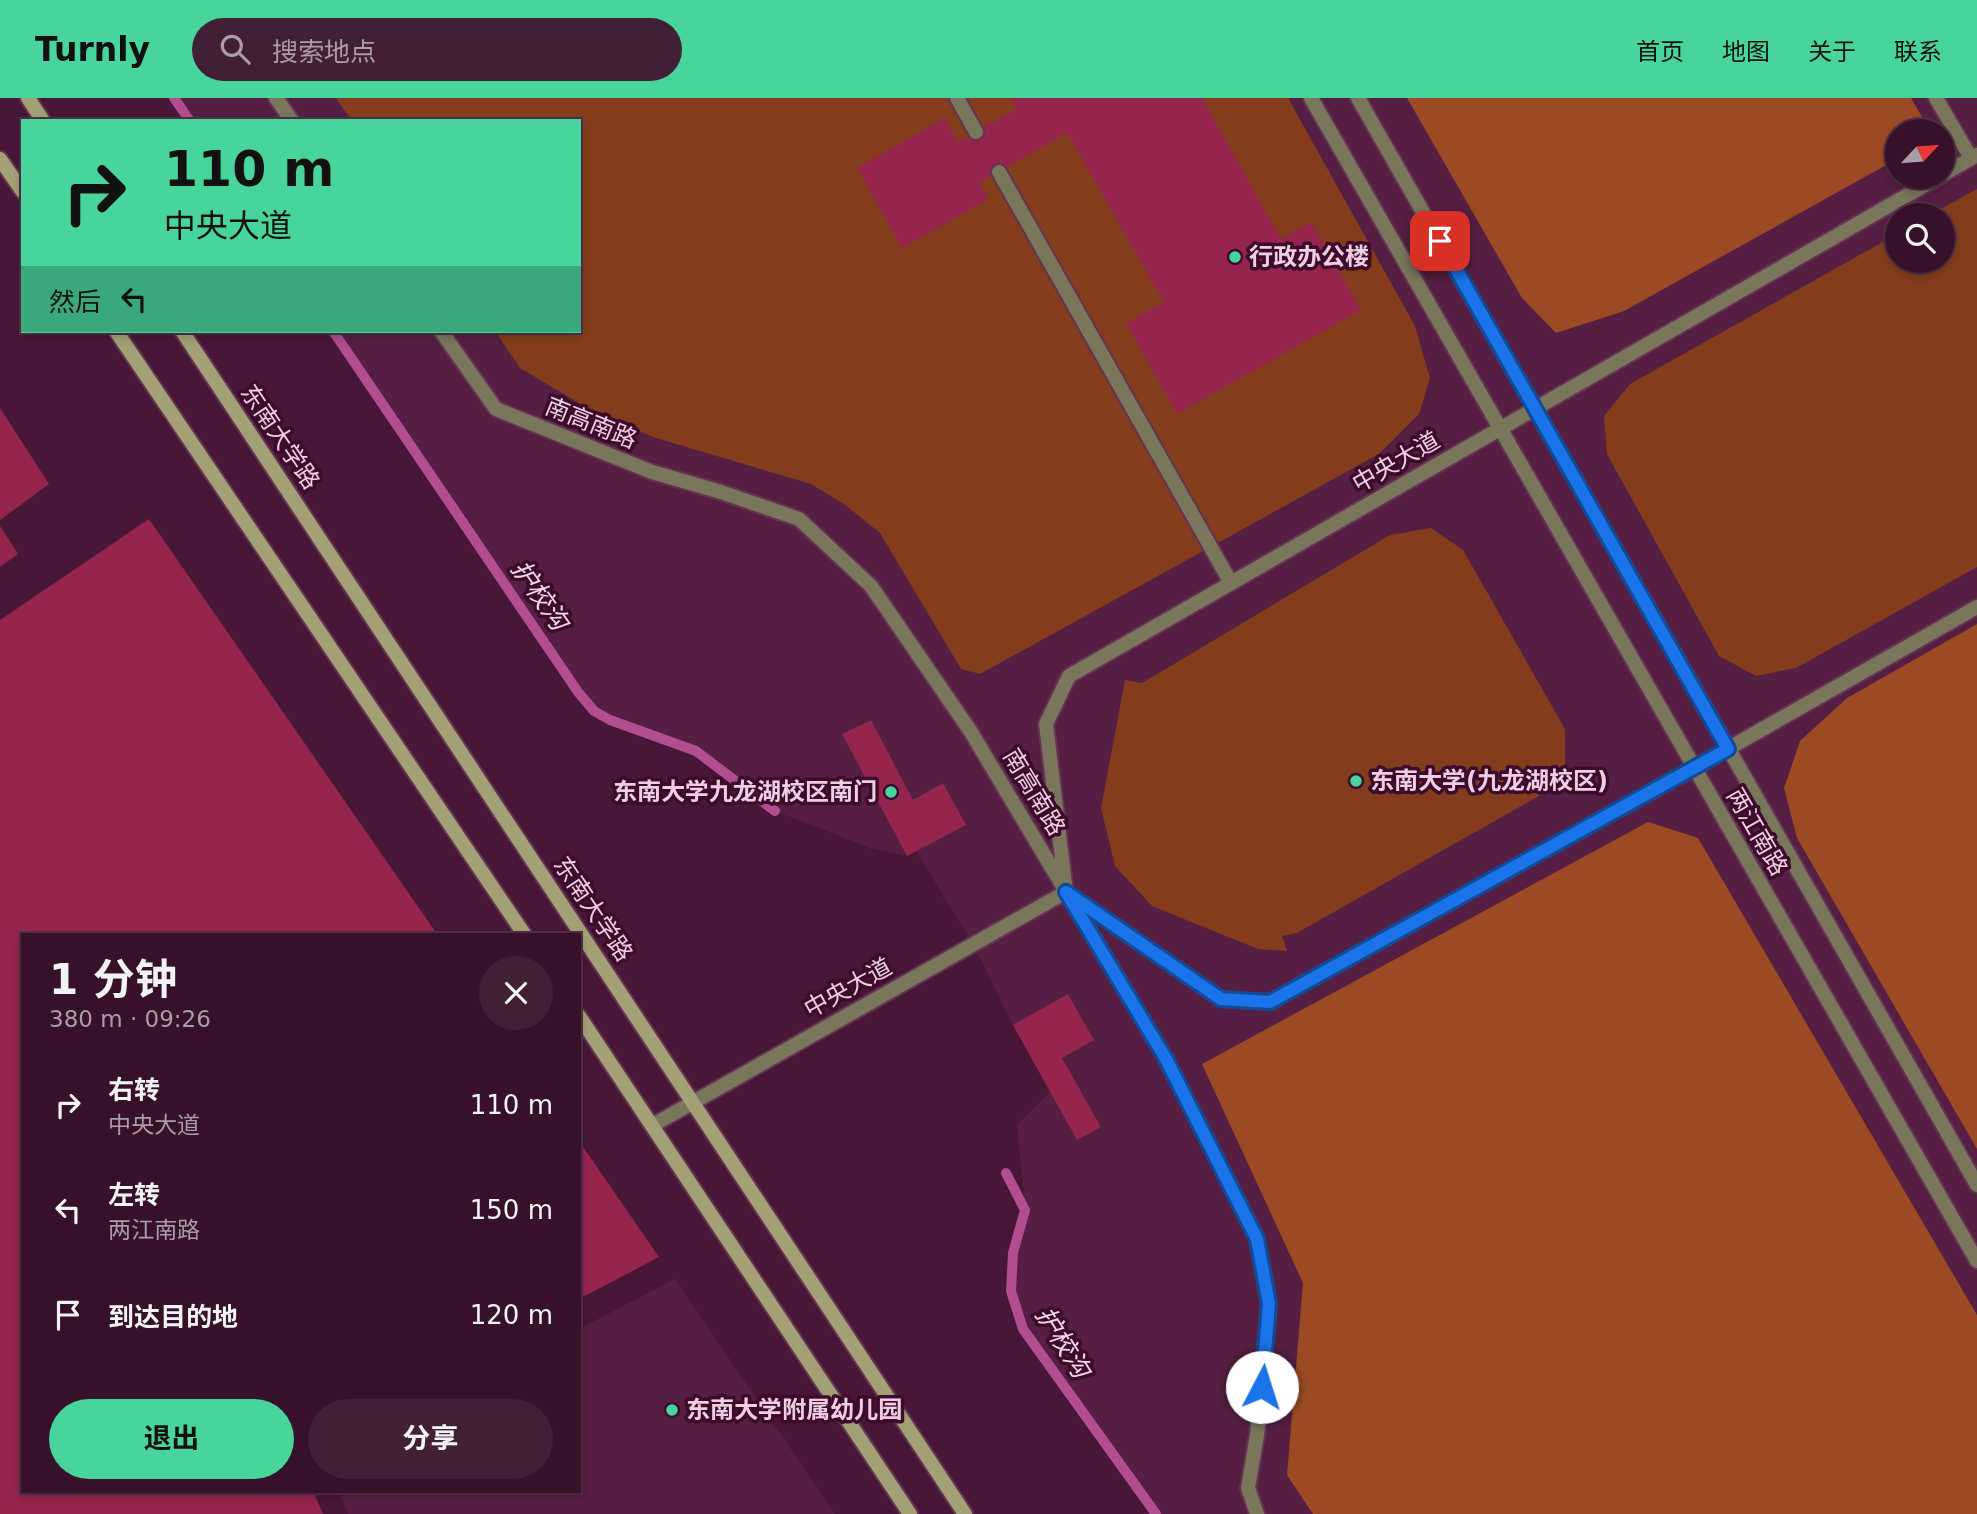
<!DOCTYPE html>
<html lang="zh">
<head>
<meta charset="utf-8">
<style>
	:root { --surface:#361129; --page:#411f35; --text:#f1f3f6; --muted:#aa9da8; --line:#503146; --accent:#48d49d }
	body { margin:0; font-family:"DejaVu Sans","Noto Sans SC",sans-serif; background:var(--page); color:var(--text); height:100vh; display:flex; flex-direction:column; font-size:26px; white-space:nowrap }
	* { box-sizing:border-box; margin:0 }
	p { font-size:23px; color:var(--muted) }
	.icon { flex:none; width:38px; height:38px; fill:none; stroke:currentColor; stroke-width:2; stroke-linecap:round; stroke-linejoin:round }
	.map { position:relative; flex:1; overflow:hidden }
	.drawer { position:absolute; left:21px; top:835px; width:560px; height:560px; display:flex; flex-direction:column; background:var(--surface); border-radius:0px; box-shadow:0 4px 10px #0003,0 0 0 2px var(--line) }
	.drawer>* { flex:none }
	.guide { position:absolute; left:21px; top:21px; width:560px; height:214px; border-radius:0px; box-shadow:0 4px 10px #0003,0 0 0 2px var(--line); background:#48d49d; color:#111; overflow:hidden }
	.needle { width:46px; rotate:64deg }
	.tools { position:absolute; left:1885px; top:21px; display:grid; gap:14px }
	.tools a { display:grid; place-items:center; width:70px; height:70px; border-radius:50%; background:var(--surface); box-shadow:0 4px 10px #0003,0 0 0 2px var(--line); font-size:35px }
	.pin { position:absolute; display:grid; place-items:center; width:60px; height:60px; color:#fff; margin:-30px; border-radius:14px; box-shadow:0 4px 10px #0006 }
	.me { position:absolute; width:77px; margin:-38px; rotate:5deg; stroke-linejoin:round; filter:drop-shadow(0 0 5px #0008) }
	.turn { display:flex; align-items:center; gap:24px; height:147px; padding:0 28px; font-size:32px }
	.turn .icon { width:91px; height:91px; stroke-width:2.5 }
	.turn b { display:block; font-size:49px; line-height:60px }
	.then { display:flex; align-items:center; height:66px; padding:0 28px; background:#0003; gap:14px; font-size:26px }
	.round { display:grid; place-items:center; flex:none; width:74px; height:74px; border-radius:37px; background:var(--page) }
	.summary { display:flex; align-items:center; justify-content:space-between; height:119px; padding:0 28px }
	h1 { font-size:42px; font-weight:700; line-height:52px }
	.action { display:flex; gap:14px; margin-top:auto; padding:14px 28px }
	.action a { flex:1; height:80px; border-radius:42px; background:var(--accent); color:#111; font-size:28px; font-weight:700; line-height:80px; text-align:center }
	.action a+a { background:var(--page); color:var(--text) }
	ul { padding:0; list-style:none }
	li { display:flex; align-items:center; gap:21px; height:105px; padding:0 28px }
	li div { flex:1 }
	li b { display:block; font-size:26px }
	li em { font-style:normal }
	header { display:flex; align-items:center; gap:42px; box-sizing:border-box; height:98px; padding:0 35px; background:var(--accent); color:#111 }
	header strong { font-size:33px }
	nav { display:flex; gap:38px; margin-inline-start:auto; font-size:24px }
	.search { width:490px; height:63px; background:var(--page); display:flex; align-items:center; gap:18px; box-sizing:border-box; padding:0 24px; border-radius:38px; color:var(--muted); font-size:26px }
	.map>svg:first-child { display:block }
	.built { fill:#551e42; fill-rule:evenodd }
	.green { fill:#833d1c }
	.forest { fill:#9c4a24 }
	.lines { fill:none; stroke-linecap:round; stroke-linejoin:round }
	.stream { stroke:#b24d8e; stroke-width:10 }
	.building { fill:#96254e }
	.service-casing { stroke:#633452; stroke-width:18 }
	.minor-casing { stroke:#633452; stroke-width:18 }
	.secondary-casing { stroke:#633452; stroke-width:18 }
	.service { stroke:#79765c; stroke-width:14 }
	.minor { stroke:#79765c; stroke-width:14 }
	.secondary { stroke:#a4a076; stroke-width:14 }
	.route-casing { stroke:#114b97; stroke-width:18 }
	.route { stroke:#1a73e8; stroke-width:12 }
	.poi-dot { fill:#48d49d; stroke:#3d0c2d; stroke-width:2.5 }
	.labels { text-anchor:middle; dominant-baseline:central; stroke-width:7; stroke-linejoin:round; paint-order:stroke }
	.poi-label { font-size:24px; font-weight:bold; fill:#eecee0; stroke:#3d0c2d; text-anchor:start }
	.street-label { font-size:24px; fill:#eecee0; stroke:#3d0c2d }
	.water-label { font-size:26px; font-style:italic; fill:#f2d7e6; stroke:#3d0c2d }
</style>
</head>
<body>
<header>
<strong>Turnly</strong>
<div class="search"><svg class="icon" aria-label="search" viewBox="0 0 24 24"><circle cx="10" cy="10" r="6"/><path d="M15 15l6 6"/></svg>搜索地点</div>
<nav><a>首页</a><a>地图</a><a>关于</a><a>联系</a></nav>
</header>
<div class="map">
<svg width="1977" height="1416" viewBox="0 0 1977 1416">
	<rect width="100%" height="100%" fill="#481737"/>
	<path class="built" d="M 174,0 L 1977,0 L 1977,1416 L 1156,1416 L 1023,1231 L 1011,1193 L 1013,1155 L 1025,1112 L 1017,1027 L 1050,994 L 1013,927 L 973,846 L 916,753 L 907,758 L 870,750 L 775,713 L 696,653 L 610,622 L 594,613 L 578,594 L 333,233 L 579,233 L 579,23 L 190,23 ZM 1897,33 L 1942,33 L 1942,79 L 1897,79 ZM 1897,117 L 1942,117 L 1942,163 L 1897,163 Z
		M 675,1181 L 835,1416 L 348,1416 L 338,1393 L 579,1393 L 579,1231 Z"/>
	<path class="green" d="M 336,0 L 1288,0 L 1415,228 L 1430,280 L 1419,316 L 1379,356 L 980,576 L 961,571 L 880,435 L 844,406 L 811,386 L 656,340 L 599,317 L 520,270 L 495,233 L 579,233 L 579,23 L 352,23 Z
		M 1977,91 L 1977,469 L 1796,570 L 1756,578 L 1719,558 L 1607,356 L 1604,318 L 1630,286 L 1897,136 L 1897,163 L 1942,163 L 1942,117 L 1930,117 Z
		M 1431,430 L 1463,452 L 1565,631 L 1565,667 L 1546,694 L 1297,835 L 1282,838 L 1287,853 L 1258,851 L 1152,808 L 1115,768 L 1101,710 L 1125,582 L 1142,585 L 1390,437 Z"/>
	<path class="forest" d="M 1407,0 L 1911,0 L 1930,33 L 1897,33 L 1897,61 L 1624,213 L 1556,235 L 1522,200 Z
		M 1977,526 L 1977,1051 L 1797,740 L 1784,690 L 1800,643 L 1847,600 Z
		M 1648,724 L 1698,740 L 1977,1217 L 1977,1416 L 1313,1416 L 1287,1377 L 1303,1185 L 1202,966 Z"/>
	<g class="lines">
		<path class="stream" d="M 174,0 L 190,23
			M 333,233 L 578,594 L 594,613 L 610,622 L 696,653 L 775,713
			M 1006,1075 L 1025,1112 L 1013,1155 L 1011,1193 L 1023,1231 L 1156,1416"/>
	</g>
	<path class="building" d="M 1010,0 L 1202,0 L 1281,141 L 1311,124 L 1361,212 L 1177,316 L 1126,225 L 1164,204 L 1067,35 L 979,85 L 989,101 L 902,150 L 857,70 L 945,20 L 958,44 L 1016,11 Z
		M 0,310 L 49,386 L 0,422 Z
		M 149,421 L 437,836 L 23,836 L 23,1393 L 313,1393 L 323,1416 L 0,1416 L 0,522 Z
		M 0,428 L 18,456 L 0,469 Z
		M 871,622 L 913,702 L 943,685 L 966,727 L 907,758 L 842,636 Z
		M 1068,896 L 1094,942 L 1062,960 L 1101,1029 L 1077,1042 L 1013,927 Z
		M 579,1043 L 659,1159 L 579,1201 Z"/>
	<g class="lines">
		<g class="service-casing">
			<path id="service" d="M 957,0 L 976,34
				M 1936,0 L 1971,60
				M 999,74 L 1231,485"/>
		</g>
		<g class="minor-casing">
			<path id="minor" d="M 276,0 L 292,23
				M 1311,0 L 1977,1163
				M 1358,0 L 1977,1087
				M 1942,77 L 1977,57
				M 1939,79 L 1069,578 L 1046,626 L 1066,794 L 1221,901 L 1270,904 L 1694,670 L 1977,509
				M 441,233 L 496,311 L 652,374 L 721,394 L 799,421 L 871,488 L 971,634 L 1166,961 L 1257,1141 L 1269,1206 L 1257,1337 L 1248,1390 L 1257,1416
				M 653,1027 L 1066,794"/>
		</g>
		<g class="secondary-casing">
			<path id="secondary" d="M 28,0 L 43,23
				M 0,61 L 23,94
				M 116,233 L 524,836
				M 182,233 L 965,1416
				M 579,918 L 910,1416"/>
		</g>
		<use href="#service" class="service"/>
		<use href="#minor" class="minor"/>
		<use href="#secondary" class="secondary"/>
	</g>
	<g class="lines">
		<g class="route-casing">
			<path id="route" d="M 1262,1289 L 1269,1206 L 1257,1141 L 1166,961 L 1066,794 L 1221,901 L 1270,904 L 1728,651 L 1440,143"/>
		</g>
		<use href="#route" class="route"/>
	</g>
	<g class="poi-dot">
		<circle cx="1235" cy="159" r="7"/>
		<circle cx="1356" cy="683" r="7"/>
		<circle cx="891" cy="694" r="7"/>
		<circle cx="672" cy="1312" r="7"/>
	</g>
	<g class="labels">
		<g class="poi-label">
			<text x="1249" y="159">行政办公楼</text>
			<text x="1370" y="683">东南大学(九龙湖校区)</text>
			<text x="877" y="694" text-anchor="end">东南大学九龙湖校区南门</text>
			<text x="686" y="1312">东南大学附属幼儿园</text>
		</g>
		<g class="street-label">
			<text transform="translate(591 325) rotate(22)">南高南路</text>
			<text transform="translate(280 339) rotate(56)">东南大学路</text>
			<text transform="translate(1396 364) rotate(-30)">中央大道</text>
			<text transform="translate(1034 694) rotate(59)">南高南路</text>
			<text transform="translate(1757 734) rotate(60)">两江南路</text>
			<text transform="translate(593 811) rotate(56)">东南大学路</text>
			<text transform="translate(848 890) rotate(-29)">中央大道</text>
		</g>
		<g class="water-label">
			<text transform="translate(540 497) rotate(55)">护校沟</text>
			<text transform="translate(1063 1244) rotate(58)">护校沟</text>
		</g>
	</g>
</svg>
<div class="tools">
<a><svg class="needle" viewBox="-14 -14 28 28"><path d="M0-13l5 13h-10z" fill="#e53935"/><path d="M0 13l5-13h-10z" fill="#aa9da8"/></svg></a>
<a><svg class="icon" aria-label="search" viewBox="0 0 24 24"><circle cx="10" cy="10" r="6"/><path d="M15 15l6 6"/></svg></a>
</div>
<div class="pin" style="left:1440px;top:143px;background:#d93025"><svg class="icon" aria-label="arrive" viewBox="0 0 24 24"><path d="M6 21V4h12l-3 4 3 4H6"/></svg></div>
<svg class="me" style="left:1262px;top:1289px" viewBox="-20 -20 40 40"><circle r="19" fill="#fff"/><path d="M0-13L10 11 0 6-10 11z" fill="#1a73e8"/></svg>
<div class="guide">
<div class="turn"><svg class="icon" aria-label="right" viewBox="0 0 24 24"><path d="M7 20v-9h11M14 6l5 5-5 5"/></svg><div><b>110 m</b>中央大道</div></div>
<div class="then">然后<svg class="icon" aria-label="left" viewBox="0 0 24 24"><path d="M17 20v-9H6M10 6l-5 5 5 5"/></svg></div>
</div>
<section class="drawer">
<div class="summary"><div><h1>1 分钟</h1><p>380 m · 09:26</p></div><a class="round"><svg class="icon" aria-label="close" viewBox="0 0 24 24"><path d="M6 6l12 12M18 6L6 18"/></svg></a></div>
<ul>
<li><svg class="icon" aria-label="right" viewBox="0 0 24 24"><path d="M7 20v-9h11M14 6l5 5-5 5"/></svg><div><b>右转</b><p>中央大道</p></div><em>110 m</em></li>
<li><svg class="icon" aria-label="left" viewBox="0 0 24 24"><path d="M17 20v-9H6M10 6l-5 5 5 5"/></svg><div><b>左转</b><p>两江南路</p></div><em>150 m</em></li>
<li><svg class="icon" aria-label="arrive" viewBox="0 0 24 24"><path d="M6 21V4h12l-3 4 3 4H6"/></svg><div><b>到达目的地</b></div><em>120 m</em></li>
</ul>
<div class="action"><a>退出</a><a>分享</a></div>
</section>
</div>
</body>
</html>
